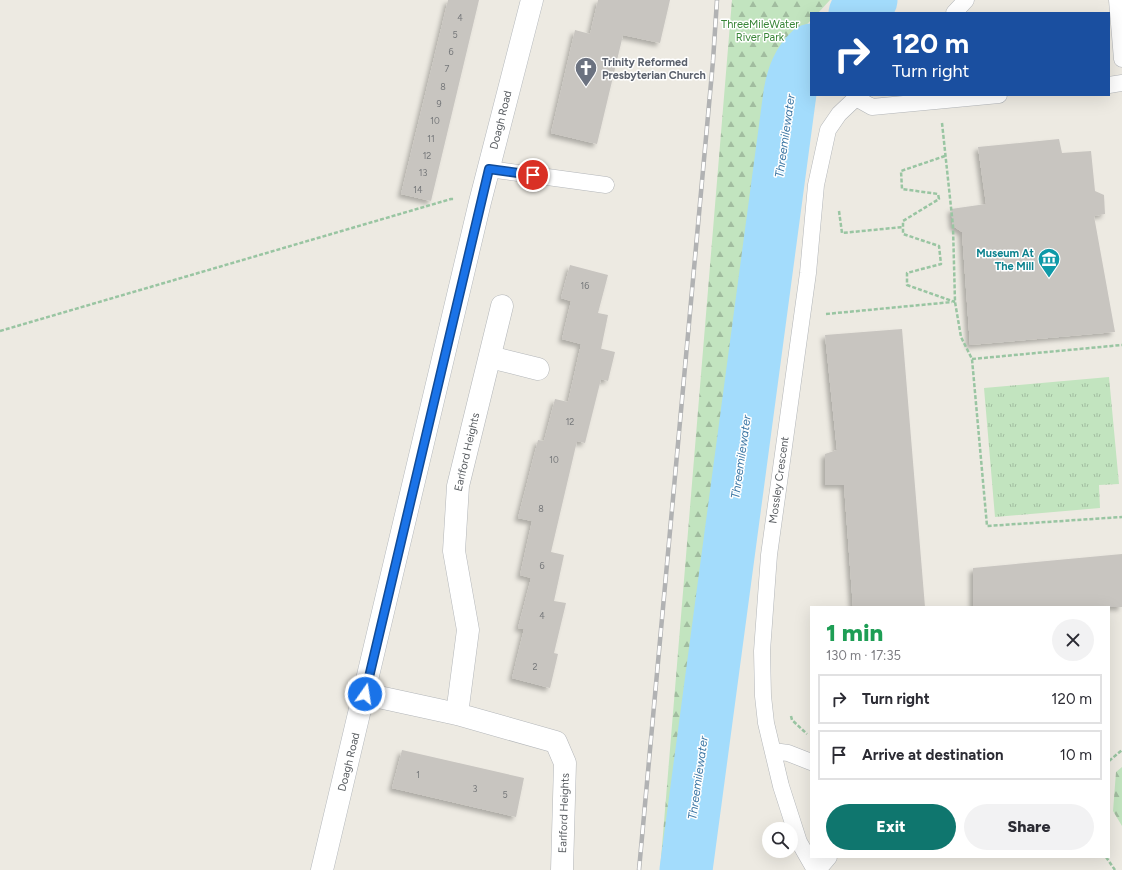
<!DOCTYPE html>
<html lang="en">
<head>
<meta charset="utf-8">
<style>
	:root { --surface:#fff; --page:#f2f2f3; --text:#2b2b33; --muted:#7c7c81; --line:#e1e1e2; --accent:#0f766e }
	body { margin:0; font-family:Figtree,sans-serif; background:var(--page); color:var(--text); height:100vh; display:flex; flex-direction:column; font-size:15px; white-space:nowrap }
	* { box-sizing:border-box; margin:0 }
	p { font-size:13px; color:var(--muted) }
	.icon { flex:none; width:22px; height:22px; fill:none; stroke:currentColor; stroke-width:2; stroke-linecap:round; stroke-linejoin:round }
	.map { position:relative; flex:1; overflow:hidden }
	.side { position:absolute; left:810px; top:606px; width:300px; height:252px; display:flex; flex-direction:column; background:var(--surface); border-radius:0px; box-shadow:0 4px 16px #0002 }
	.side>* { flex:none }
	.guide { position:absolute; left:810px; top:12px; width:300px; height:84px; border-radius:0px; box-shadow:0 4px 16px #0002; background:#1a4fa0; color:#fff; overflow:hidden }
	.tools { position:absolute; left:762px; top:822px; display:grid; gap:8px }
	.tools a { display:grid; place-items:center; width:36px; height:36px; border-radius:50%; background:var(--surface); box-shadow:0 4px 16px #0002; font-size:20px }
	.pin { position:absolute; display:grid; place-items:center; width:34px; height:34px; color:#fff; margin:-17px; border:2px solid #fff; border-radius:50%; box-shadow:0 1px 4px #0007 }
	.me { position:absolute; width:44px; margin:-22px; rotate:13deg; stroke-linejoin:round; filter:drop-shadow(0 0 3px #0008) }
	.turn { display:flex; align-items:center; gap:14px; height:84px; padding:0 16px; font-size:18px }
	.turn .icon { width:52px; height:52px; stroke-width:2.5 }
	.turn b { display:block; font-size:28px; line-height:34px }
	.round { display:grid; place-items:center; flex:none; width:42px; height:42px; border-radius:21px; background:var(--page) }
	.head { display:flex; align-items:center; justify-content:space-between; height:68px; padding:0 16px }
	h1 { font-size:24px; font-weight:800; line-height:30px; color:#1e9e55 }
	.button { display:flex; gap:8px; margin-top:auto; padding:8px 16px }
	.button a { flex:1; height:46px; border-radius:24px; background:var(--accent); color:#fff; font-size:16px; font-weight:800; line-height:46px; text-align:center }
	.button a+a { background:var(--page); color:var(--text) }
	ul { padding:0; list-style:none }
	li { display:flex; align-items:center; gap:12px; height:50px; margin:0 8px 6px; padding:0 8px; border:2px solid var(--line); border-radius:0px }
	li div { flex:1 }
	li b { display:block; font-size:15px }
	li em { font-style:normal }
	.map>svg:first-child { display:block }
	.grass { fill:url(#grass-tufts) }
	.forest { fill:url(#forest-firs) }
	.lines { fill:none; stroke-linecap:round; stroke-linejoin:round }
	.river { stroke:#a3dcfc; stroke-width:53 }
	.building { fill:#c8c5c0; filter:url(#shadow) }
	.lane-casing { stroke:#b3b6b9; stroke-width:17 }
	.street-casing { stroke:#b3b6b9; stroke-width:23 }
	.secondary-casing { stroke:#b4b8bc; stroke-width:23 }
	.path { stroke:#99c5a2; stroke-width:2.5; stroke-dasharray:4 2; stroke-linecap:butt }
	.lane { stroke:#fff; stroke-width:16 }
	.street { stroke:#fff; stroke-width:22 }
	.secondary { stroke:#fff; stroke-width:22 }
	.rail-casing { stroke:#b1b2b3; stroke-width:4.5 }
	.rail { stroke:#fff; stroke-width:3; stroke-dasharray:9; stroke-linecap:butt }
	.route-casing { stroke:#114b97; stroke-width:10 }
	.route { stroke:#1a73e8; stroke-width:7 }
	.labels { text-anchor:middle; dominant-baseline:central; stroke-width:3; stroke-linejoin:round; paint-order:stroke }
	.number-label { font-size:9px; fill:#76787a }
	.park-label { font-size:11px; fill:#398538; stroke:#fff }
	.worship-label { font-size:11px; font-weight:bold; fill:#5b616d; stroke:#fff; text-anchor:start }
	.street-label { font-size:11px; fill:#5b5f63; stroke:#fff }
	.culture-label { font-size:11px; font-weight:bold; fill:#0d838f; stroke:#fff; text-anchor:end }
	.water-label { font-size:12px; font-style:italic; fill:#3e78a5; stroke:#fff }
</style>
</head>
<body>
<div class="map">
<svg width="1122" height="870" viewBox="0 0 1122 870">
	<defs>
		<pattern id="grass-tufts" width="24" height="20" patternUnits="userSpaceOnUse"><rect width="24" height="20" fill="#c2e4bf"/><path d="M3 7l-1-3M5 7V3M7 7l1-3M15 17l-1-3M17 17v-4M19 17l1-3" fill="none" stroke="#a1bc9f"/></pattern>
		<pattern id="forest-firs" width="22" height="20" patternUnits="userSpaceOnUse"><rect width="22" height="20" fill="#c2e4bf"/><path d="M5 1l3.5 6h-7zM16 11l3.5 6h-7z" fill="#a1bc9f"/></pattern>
		<filter id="shadow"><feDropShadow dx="-3.5" dy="3.5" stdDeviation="2" flood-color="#0004"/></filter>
	</defs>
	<rect width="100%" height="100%" fill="#edeae2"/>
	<path class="grass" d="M 1109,377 L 1119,484 L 1099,485 L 1100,508 L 995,517 L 984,388 Z"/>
	<path class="forest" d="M 732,0 L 830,0 L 818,13 L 811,13 L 811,20 L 782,51 L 712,870 L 660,870 Z
		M 1122,767 L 1122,826 L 1113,811 L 1116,772 Z"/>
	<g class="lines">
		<path class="river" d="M 855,13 L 871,0
			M 686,870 L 790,93 C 793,76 798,62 811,50"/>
	</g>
	<path class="building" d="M 448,0 L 479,0 L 431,201 L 401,194 Z
		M 598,0 L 670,0 L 660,43 L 623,35 L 597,144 L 551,133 L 575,30 L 590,34 Z
		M 1059,139 L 1062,153 L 1091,151 L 1095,191 L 1104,195 L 1105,214 L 1094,216 L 1115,332 L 970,345 L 962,232 L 953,226 L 951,209 L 986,204 L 978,147 Z
		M 570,265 L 608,275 L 598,313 L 608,315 L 601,349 L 586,345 L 615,352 L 608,381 L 601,379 L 585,443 L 577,441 L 551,552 L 564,555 L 554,601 L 566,603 L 554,653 L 558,654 L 550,688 L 512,678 L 524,629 L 518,628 L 531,578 L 520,575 L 532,521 L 518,518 L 538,440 L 544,441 L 555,399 L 568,402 L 581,344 L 562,339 L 571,301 L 561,298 Z
		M 902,329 L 925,607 L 853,607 L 844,485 L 825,485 L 825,454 L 837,450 L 825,335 Z
		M 1122,554 L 1122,607 L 973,607 L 973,568 Z
		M 402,750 L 524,778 L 516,817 L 392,788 Z"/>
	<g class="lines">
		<g class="lane-casing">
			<path id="lane" d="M 1117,0 L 1122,59
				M 954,13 L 966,0
				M 1109,85 L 1122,83
				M 856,98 L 872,107 L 999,95
				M 489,169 L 606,185
				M 773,751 L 788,753 L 811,762
				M 815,870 L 799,842 L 781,786 L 766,723 L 763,696 L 762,651 L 769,555 L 808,273 L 816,185 L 828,130 L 839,114 L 859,95
				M 818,870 L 829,857"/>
		</g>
		<g class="street-casing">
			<path id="street" d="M 490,357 L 538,369
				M 365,694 L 457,714 L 556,742 L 565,763 L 562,870
				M 457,714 L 468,630 L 454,551 L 458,486 L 502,306"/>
		</g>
		<g class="secondary-casing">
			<path id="secondary" d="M 322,870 L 480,202 L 532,0"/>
		</g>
		<path class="path" d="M 942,123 L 953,226 L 955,302 L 961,337 L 972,359 L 987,526 L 1122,517
			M 945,156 L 901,171 L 902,189 L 938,194 L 939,199 L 903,221 L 903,234 L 939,246 L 941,264 L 907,273 L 907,285 L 955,302
			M 839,211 L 842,233 L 903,227
			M 826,314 L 952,302
			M 0,331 L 451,199 L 454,199
			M 972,359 L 1122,345
			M 791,716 L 792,720 L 807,734
			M 1109,761 L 1122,750
			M 1106,857 L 1115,870"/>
		<use href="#lane" class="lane"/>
		<use href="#street" class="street"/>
		<use href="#secondary" class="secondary"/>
		<g class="rail-casing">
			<path id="rail" d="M 639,870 L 713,61 L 717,0"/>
		</g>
		<use href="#rail" class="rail"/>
	</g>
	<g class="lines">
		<g class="route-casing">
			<path id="route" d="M 365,694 L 489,169 L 533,175"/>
		</g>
		<use href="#route" class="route"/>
	</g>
	<defs>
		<g id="church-pin" transform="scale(1.15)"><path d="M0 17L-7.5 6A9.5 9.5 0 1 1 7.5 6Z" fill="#6b7280" stroke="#fff"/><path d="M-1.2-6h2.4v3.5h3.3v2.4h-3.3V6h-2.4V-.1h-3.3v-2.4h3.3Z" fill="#fff"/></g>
		<g id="museum-pin" transform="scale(1.15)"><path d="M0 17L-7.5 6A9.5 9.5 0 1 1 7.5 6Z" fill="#0f9aa8" stroke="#fff"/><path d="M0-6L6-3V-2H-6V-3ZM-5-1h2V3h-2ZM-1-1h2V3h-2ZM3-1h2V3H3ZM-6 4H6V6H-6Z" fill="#fff"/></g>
	</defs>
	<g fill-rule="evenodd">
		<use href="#church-pin" x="586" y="68"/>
		<use href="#museum-pin" x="1049" y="259"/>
	</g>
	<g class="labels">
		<g class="number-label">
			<text x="460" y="17">4</text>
			<text x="455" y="34">5</text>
			<text x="451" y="51">6</text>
			<text x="447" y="68">7</text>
			<text x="443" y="86">8</text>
			<text x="439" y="103">9</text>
			<text x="435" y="120">10</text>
			<text x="431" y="138">11</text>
			<text x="427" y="155">12</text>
			<text x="423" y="172">13</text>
			<text x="418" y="189">14</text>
			<text x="585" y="285">16</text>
			<text x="570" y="421">12</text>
			<text x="554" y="459">10</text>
			<text x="541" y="508">8</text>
			<text x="542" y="565">6</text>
			<text x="542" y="615">4</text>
			<text x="535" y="666">2</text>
			<text x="418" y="774">1</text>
			<text x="475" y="788">3</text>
			<text x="505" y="794">5</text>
		</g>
		<g class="park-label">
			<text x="760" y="24">ThreeMileWater<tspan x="760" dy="13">River Park</tspan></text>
		</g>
		<g class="worship-label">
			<text x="602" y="62">Trinity Reformed<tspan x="602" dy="13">Presbyterian Church</tspan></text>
		</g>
		<g class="street-label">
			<text transform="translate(501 120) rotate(-76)">Doagh Road</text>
			<text transform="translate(467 452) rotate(-77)">Earlford Heights</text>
			<text transform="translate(779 480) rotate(-82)">Mossley Crescent</text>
			<text transform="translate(349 762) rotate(-76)">Doagh Road</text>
			<text transform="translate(564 813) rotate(-88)">Earlford Heights</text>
		</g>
		<g class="culture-label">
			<text x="1034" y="253">Museum At<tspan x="1034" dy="13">The Mill</tspan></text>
		</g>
		<g class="water-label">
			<text transform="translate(785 136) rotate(-82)">Threemilewater</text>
			<text transform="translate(741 457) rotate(-82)">Threemilewater</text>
			<text transform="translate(698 778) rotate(-82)">Threemilewater</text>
		</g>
	</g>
</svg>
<div class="tools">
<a><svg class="icon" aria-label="search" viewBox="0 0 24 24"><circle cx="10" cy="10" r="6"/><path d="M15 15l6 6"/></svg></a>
</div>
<div class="pin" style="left:533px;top:175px;background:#d93025"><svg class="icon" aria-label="arrive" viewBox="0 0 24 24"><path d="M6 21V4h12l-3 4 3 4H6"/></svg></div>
<svg class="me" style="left:365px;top:694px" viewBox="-20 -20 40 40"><circle r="17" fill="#1a73e8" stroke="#fff" stroke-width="3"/><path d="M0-11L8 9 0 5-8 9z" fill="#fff"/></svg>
<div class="guide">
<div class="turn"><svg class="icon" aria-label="right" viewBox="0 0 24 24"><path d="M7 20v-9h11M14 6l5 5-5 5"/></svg><div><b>120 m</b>Turn right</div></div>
</div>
<section class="side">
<div class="head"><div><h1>1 min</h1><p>130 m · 17:35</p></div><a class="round"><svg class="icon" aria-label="close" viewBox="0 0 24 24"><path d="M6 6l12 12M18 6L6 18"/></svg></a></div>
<ul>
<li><svg class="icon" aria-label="right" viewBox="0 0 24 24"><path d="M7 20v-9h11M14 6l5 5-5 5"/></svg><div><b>Turn right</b></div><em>120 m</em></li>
<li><svg class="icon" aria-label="arrive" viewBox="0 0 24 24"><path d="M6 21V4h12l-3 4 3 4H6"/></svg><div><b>Arrive at destination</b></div><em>10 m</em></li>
</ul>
<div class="button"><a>Exit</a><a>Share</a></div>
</section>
</div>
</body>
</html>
